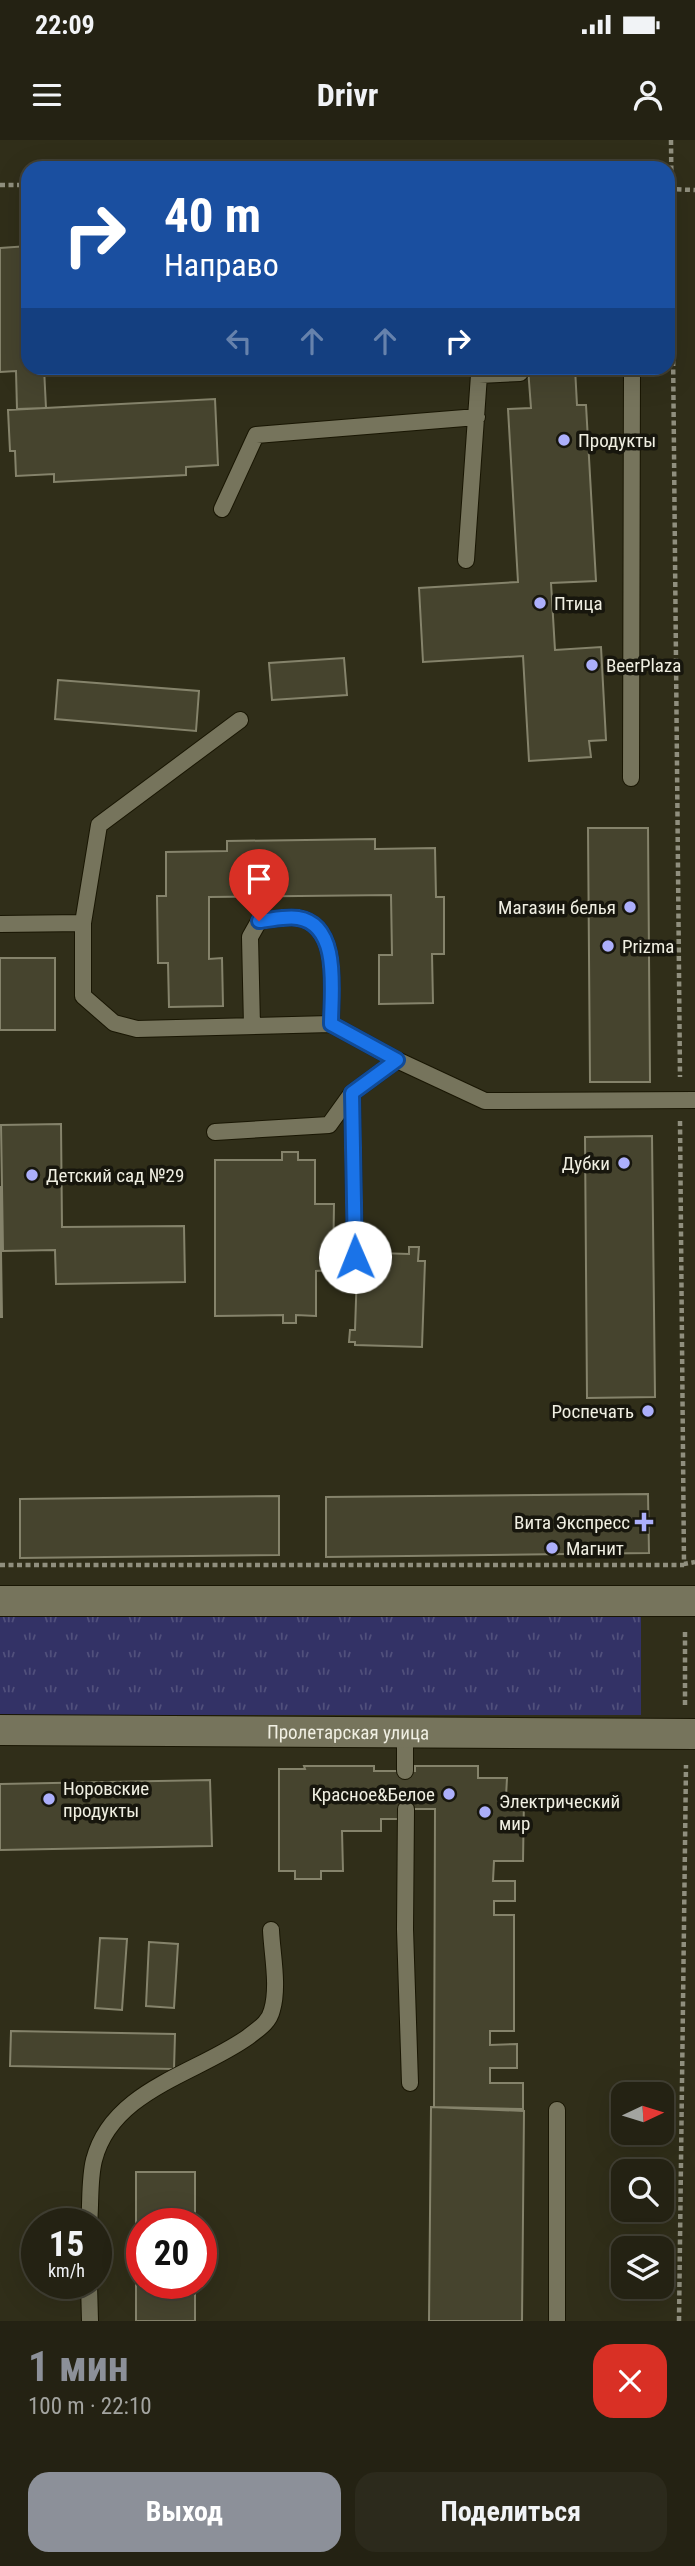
<!DOCTYPE html>
<html lang="ru">
<head>
<meta charset="utf-8">
<style>
	:root { --surface:#242213; --page:#2c2a1c; --text:#f1f3f6; --muted:#a3a4a0; --line:#413f33; --accent:#8c9099 }
	body { margin:0; font-family:"Roboto Condensed",sans-serif; background:var(--page); color:var(--text); height:100vh; display:flex; flex-direction:column; font-size:26px; white-space:nowrap }
	* { box-sizing:border-box; margin:0 }
	p { font-size:23px; color:var(--muted) }
	.icon { flex:none; width:38px; height:38px; fill:none; stroke:currentColor; stroke-width:2; stroke-linecap:round; stroke-linejoin:round }
	.map { position:relative; height:2181px; overflow:hidden }
	.sheet { display:flex; flex-direction:column; background:var(--surface); flex:1 }
	.sheet>* { flex:none }
	.hud { position:absolute; left:21px; top:21px; width:654px; height:214px; border-radius:21px; box-shadow:0 7px 28px #0002,0 0 0 2px var(--line); background:#1a4fa0; color:#fff; overflow:hidden }
	.needle { width:46px; rotate:86deg }
	.controls { position:absolute; left:611px; top:1942px; display:grid; gap:14px }
	.controls a { display:grid; place-items:center; width:63px; height:63px; border-radius:14px; background:var(--surface); box-shadow:0 7px 28px #0002,0 0 0 2px var(--line); font-size:35px }
	.speed { position:absolute; left:21px; top:2068px; display:flex; gap:14px; font-size:35px; font-weight:700; text-align:center }
	.speed>* { display:grid; place-content:center; width:91px; height:91px; border-radius:50%; background:var(--surface); box-shadow:0 7px 28px #0002,0 0 0 2px var(--line); line-height:1 }
	.speed small { font-size:18px; font-weight:400 }
	.speed .limit { border:10px solid #d22; background:#fff; color:#111 }
	.pin { position:absolute; display:grid; place-items:center; width:60px; height:60px; color:#fff; margin:-72px -30px; border-radius:50% 50% 50% 0; rotate:-45deg; box-shadow:0 0 7px #0007 }
	.pin .icon { rotate:45deg }
	.me { position:absolute; width:77px; margin:-38px; rotate:359deg; stroke-linejoin:round; filter:drop-shadow(0 0 5px #0008) }
	.turn { display:flex; align-items:center; gap:24px; height:147px; padding:0 28px; font-size:32px }
	.turn .icon { width:91px; height:91px; stroke-width:2.5 }
	.turn b { display:block; font-size:49px; line-height:60px }
	.lanes { display:flex; align-items:center; height:66px; padding:0 28px; background:#0003; justify-content:center; gap:35px; direction:ltr }
	.lanes .off { opacity:.35 }
	.round { display:grid; place-items:center; flex:none; width:74px; height:74px; border-radius:21px; background:var(--page) }
	.head { display:flex; align-items:center; justify-content:space-between; height:119px; padding:0 28px }
	h1 { font-size:42px; font-weight:700; line-height:52px; color:var(--accent) }
	.action { display:flex; gap:14px; margin-top:auto; padding:14px 28px }
	.action a { flex:1; height:80px; border-radius:21px; background:var(--accent); color:#fff; font-size:28px; font-weight:700; line-height:80px; text-align:center }
	.action a+a { background:var(--page); color:var(--text) }
	.status { display:flex; justify-content:space-between; align-items:center; height:49px; padding:0 35px; background:var(--surface); direction:ltr }
	.status svg { height:19px; fill:currentColor }
	header { display:flex; justify-content:space-between; align-items:center; height:91px; padding:0 28px; background:var(--surface); font-size:32px; font-weight:700 }
	.map>svg:first-child { display:block }
	.park { fill:url(#park-tufts) }
	.building { fill:#46442e; stroke:#85836b; stroke-width:2 }
	.lines { fill:none; stroke-linecap:round; stroke-linejoin:round }
	.service-casing { stroke:#191603; stroke-width:18 }
	.minor-casing { stroke:#191603; stroke-width:32 }
	.path { stroke:#908f7e; stroke-width:4.5; stroke-dasharray:5 3.5; stroke-linecap:butt }
	.service { stroke:#76745c; stroke-width:16 }
	.minor { stroke:#76745c; stroke-width:30 }
	.route-casing { stroke:#114b97; stroke-width:18 }
	.route { stroke:#1a73e8; stroke-width:12 }
	.poi-dot { fill:#acaffb; stroke:#17160d; stroke-width:2.5 }
	.labels { text-anchor:middle; dominant-baseline:central; stroke-width:7; stroke-linejoin:round; paint-order:stroke }
	.poi-label { font-size:19px; fill:#f0efe2; stroke:#17160d; text-anchor:start }
	.street-label { font-size:19px; fill:#f0efe2; stroke:#17160d }
</style>
</head>
<body>
<div class="status"><b>22:09</b><svg viewBox="0 0 49 12"><path d="M0 12V9h3v3zM5 12V6h3v6zM10 12V3h3v9zM15 12V0h3v12zM26 1h20v11H26zM47 4h2v5h-2z"/></svg></div>
<header><svg class="icon" aria-label="menu" viewBox="0 0 24 24"><path d="M4 6h16M4 12h16M4 18h16"/></svg>Drivr<svg class="icon" aria-label="person" viewBox="0 0 24 24"><circle cx="12" cy="8" r="4"/><path d="M4 21q1-7 8-7t8 7"/></svg></header>
<div class="map">
<svg width="695" height="2181" viewBox="0 0 695 2181">
	<defs>
		<pattern id="park-tufts" width="24" height="20" patternUnits="userSpaceOnUse" patternTransform="scale(1.75)"><rect width="24" height="20" fill="#333266"/><path d="M3 7l-1-3M5 7V3M7 7l1-3M15 17l-1-3M17 17v-4M19 17l1-3" fill="none" stroke="#51507c"/></pattern>
	</defs>
	<rect width="100%" height="100%" fill="#302e19"/>
	<path class="park" d="M 0,1475 L 641,1476 L 641,1575 L 0,1575 Z"/>
	<path class="building" d="M 28,106 L 28,228 L 44,228 L 46,268 L 17,269 L 16,231 L 0,232 L 0,108 Z
		M 528,228 L 575,228 L 577,265 L 586,265 L 596,441 L 551,443 L 555,510 L 601,507 L 606,600 L 589,601 L 591,617 L 529,621 L 523,516 L 423,522 L 419,448 L 518,442 L 508,269 L 531,268 Z
		M 215,259 L 218,325 L 186,327 L 186,335 L 54,342 L 54,334 L 16,336 L 15,311 L 10,311 L 8,270 Z
		M 344,518 L 347,555 L 272,560 L 269,523 Z
		M 58,540 L 199,551 L 196,591 L 55,579 Z
		M 588,688 L 648,688 L 650,942 L 590,942 Z
		M 375,699 L 375,709 L 435,708 L 436,757 L 444,757 L 444,814 L 432,814 L 433,863 L 379,864 L 379,815 L 392,815 L 391,755 L 209,757 L 209,819 L 222,818 L 223,866 L 169,867 L 168,823 L 158,823 L 157,756 L 166,756 L 166,712 L 227,711 L 227,701 Z
		M 0,818 L 55,818 L 55,890 L 0,890 Z
		M 61,984 L 62,1087 L 184,1086 L 185,1142 L 56,1144 L 55,1110 L 3,1111 L 1,985 Z
		M 652,996 L 655,1257 L 587,1258 L 585,997 Z
		M 282,1012 L 298,1012 L 298,1020 L 315,1020 L 315,1064 L 334,1064 L 333,1130 L 316,1131 L 316,1176 L 296,1175 L 296,1183 L 283,1183 L 283,1175 L 215,1176 L 215,1020 L 282,1020 Z
		M 0,1046 L 2,1177 L 0,1177 Z
		M 409,1107 L 419,1107 L 418,1121 L 425,1121 L 422,1207 L 355,1205 L 355,1202 L 349,1202 L 350,1190 L 355,1190 L 357,1131 L 366,1121 L 378,1120 L 378,1113 L 409,1114 Z
		M 648,1354 L 649,1413 L 326,1417 L 326,1357 Z
		M 279,1356 L 279,1415 L 20,1418 L 20,1359 Z
		M 304,1626 L 374,1626 L 374,1631 L 415,1631 L 415,1626 L 478,1626 L 478,1638 L 507,1638 L 506,1657 L 524,1657 L 523,1721 L 494,1721 L 493,1741 L 515,1741 L 515,1761 L 494,1761 L 494,1775 L 514,1775 L 514,1891 L 490,1891 L 490,1905 L 517,1904 L 517,1928 L 490,1928 L 490,1943 L 523,1943 L 523,1969 L 434,1967 L 435,1669 L 399,1669 L 399,1679 L 381,1679 L 381,1691 L 342,1691 L 343,1731 L 321,1731 L 321,1739 L 295,1739 L 295,1731 L 279,1731 L 279,1629 L 305,1629 Z
		M 210,1640 L 212,1706 L 0,1710 L 0,1644 Z
		M 100,1798 L 127,1799 L 122,1870 L 95,1868 Z
		M 149,1802 L 178,1804 L 174,1868 L 146,1866 Z
		M 11,1891 L 175,1894 L 174,1929 L 10,1926 Z
		M 431,1967 L 524,1971 L 522,2181 L 429,2181 Z
		M 136,2032 L 195,2032 L 195,2084 L 142,2084 L 142,2144 L 195,2144 L 195,2181 L 136,2181 Z"/>
	<g class="lines">
		<g class="service-casing">
			<path id="service" d="M 591,228 L 608,228
				M 222,369 L 256,295 L 477,277
				M 466,420 L 479,235 L 520,233
				M 631,638 L 632,228
				M 83,783 L 83,856 L 114,883 L 137,889 L 331,884 L 397,920 L 485,961 L 695,960
				M 0,784 L 83,783 L 99,685 L 240,580
				M 252,886 L 250,797 L 259,781 C 271,780 286,776 298,778 C 341,785 331,852 331,884
				M 352,953 L 355,1117
				M 215,992 L 329,985 L 352,953 L 397,920
				M 405,1593 L 405,1631
				M 406,1669 L 405,1789 L 410,1943
				M 89,2084 C 91,2064 89,2040 94,2020 C 112,1950 196,1934 248,1897 C 258,1889 269,1883 272,1870 C 279,1846 272,1814 271,1790
				M 89,2144 L 90,2181
				M 557,2181 L 557,1970"/>
		</g>
		<g class="minor-casing">
			<g id="minor">
				<path d="M 0,1461 L 695,1461"/>
				<path id="s1" d="M 0,1590 L 695,1594"/>
			</g>
		</g>
		<path class="path" d="M 671,0 L 680,937
			M 0,45 L 28,45
			M 668,49 L 695,50
			M 680,981 L 684,1424 L 695,1422
			M 0,1425 L 684,1425
			M 685,1565 L 685,1489
			M 679,2181 L 686,1625"/>
		<use href="#service" class="service"/>
		<use href="#minor" class="minor"/>
	</g>
	<g class="lines">
		<g class="route-casing">
			<path id="route" d="M 259,781 C 271,780 286,776 298,778 C 341,785 331,852 331,884 L 397,920 L 352,953 L 355,1117"/>
		</g>
		<use href="#route" class="route"/>
	</g>
	<g class="poi-dot">
		<circle cx="564" cy="300" r="7"/>
		<circle cx="540" cy="463" r="7"/>
		<circle cx="592" cy="525" r="7"/>
		<circle cx="630" cy="767" r="7"/>
		<circle cx="608" cy="806" r="7"/>
		<circle cx="624" cy="1023" r="7"/>
		<circle cx="32" cy="1035" r="7"/>
		<circle cx="648" cy="1271" r="7"/>
		<path d="M640.5 1371.5h7v7h7v7h-7v7h-7v-7h-7v-7h7z"/>
		<circle cx="552" cy="1408" r="7"/>
		<circle cx="449" cy="1654" r="7"/>
		<circle cx="49" cy="1659" r="7"/>
		<circle cx="485" cy="1672" r="7"/>
	</g>
	<g class="labels">
		<g class="poi-label">
			<text x="578" y="300">Продукты</text>
			<text x="554" y="463">Птица</text>
			<text x="606" y="525">BeerPlaza</text>
			<text x="616" y="767" text-anchor="end">Магазин белья</text>
			<text x="622" y="806">Prizma</text>
			<text x="610" y="1023" text-anchor="end">Дубки</text>
			<text x="46" y="1035">Детский сад №29</text>
			<text x="634" y="1271" text-anchor="end">Роспечать</text>
			<text x="630" y="1382" text-anchor="end">Вита Экспресс</text>
			<text x="566" y="1408">Магнит</text>
			<text x="63" y="1648">Норовские<tspan x="63" dy="22">продукты</tspan></text>
			<text x="435" y="1654" text-anchor="end">Красное&amp;Белое</text>
			<text x="499" y="1661">Электрический<tspan x="499" dy="22">мир</tspan></text>
		</g>
		<g class="street-label">
			<text stroke="none"><textPath href="#s1" startOffset="348">Пролетарская улица</textPath></text>
		</g>
	</g>
</svg>
<div class="controls">
<a><svg class="needle" viewBox="-14 -14 28 28"><path d="M0-13l5 13h-10z" fill="#e53935"/><path d="M0 13l5-13h-10z" fill="#a3a4a0"/></svg></a>
<a><svg class="icon" aria-label="search" viewBox="0 0 24 24"><circle cx="10" cy="10" r="6"/><path d="M15 15l6 6"/></svg></a>
<a><svg class="icon" aria-label="layers" viewBox="0 0 24 24"><path d="M12 4l9 5-9 5-9-5zM3 14l9 5 9-5"/></svg></a>
</div>
<div class="speed"><div>15<small>km/h</small></div><div class="limit">20</div></div>
<div class="pin" style="left:259px;top:781px;background:#d93025"><svg class="icon" aria-label="arrive" viewBox="0 0 24 24"><path d="M6 21V4h12l-3 4 3 4H6"/></svg></div>
<svg class="me" style="left:355px;top:1117px" viewBox="-20 -20 40 40"><circle r="19" fill="#fff"/><path d="M0-13L10 11 0 6-10 11z" fill="#1a73e8"/></svg>
<div class="hud">
<div class="turn"><svg class="icon" aria-label="right" viewBox="0 0 24 24"><path d="M7 20v-9h11M14 6l5 5-5 5"/></svg><div><b>40 m</b>Направо</div></div>
<div class="lanes"><svg class="icon off" aria-label="left" viewBox="0 0 24 24"><path d="M17 20v-9H6M10 6l-5 5 5 5"/></svg><svg class="icon off" aria-label="ahead" viewBox="0 0 24 24"><path d="M12 20V5M6 11l6-6 6 6"/></svg><svg class="icon off" aria-label="ahead" viewBox="0 0 24 24"><path d="M12 20V5M6 11l6-6 6 6"/></svg><svg class="icon" aria-label="right" viewBox="0 0 24 24"><path d="M7 20v-9h11M14 6l5 5-5 5"/></svg></div>
</div>
</div>
<section class="sheet">
<div class="head"><div><h1>1 мин</h1><p>100 m · 22:10</p></div><a class="round" style="background:#d93025;color:#fff"><svg class="icon" aria-label="close" viewBox="0 0 24 24"><path d="M6 6l12 12M18 6L6 18"/></svg></a></div>
<div class="action"><a>Выход</a><a>Поделиться</a></div>
</section>
</body>
</html>
